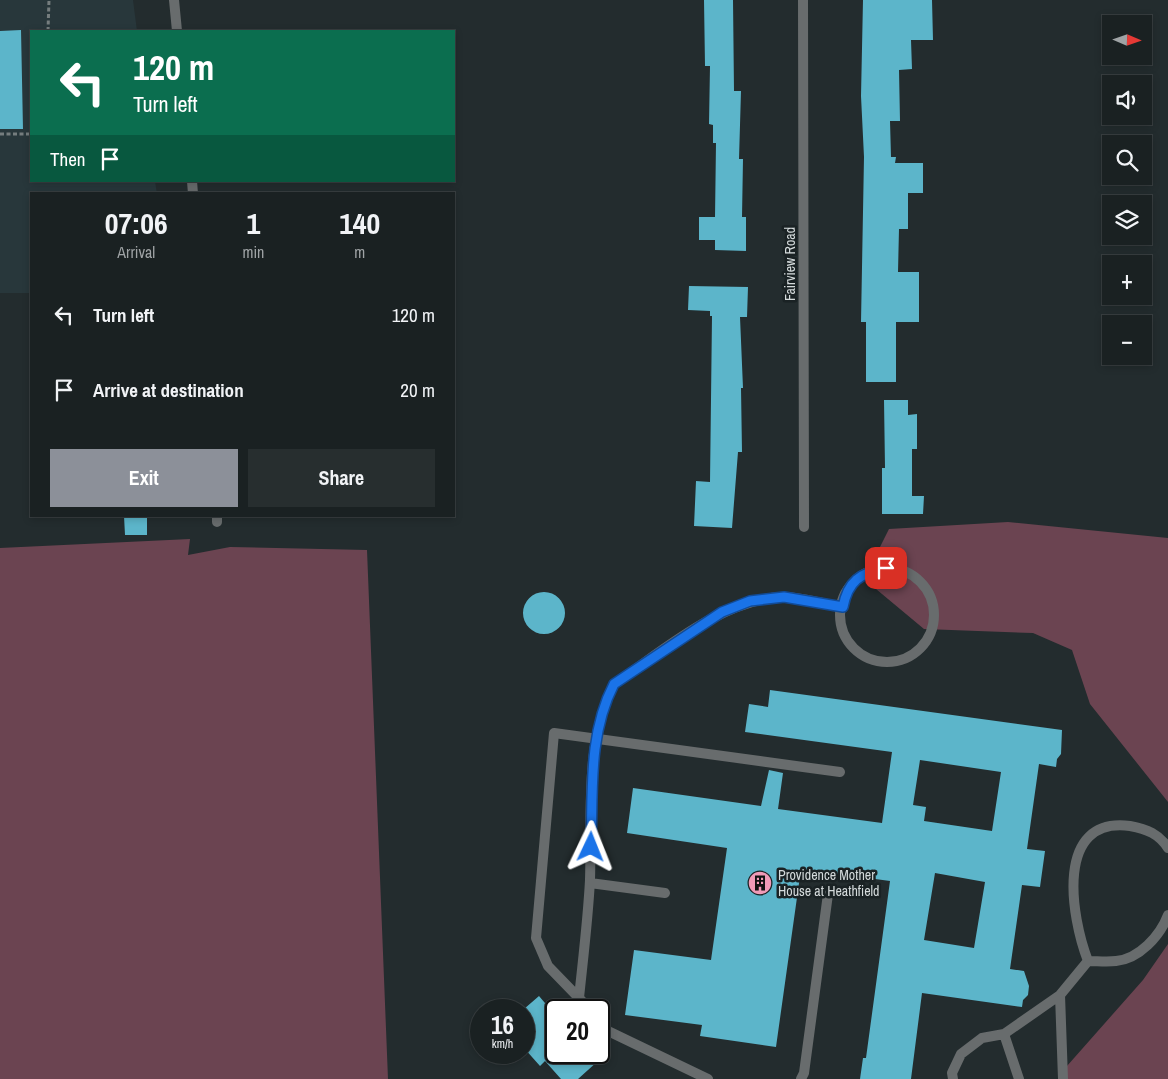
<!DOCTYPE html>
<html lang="en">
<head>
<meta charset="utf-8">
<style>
	:root { --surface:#1a2122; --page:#272e2f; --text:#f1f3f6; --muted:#9fa3a5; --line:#383e40; --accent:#8c9099 }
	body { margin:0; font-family:"Archivo Narrow",sans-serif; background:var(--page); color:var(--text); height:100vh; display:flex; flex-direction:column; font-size:19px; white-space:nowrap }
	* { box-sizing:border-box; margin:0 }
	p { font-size:16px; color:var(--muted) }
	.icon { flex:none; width:28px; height:28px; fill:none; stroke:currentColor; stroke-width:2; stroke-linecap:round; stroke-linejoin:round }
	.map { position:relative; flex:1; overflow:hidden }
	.panel { position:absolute; left:30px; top:192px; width:425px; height:325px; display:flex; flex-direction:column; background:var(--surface); border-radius:0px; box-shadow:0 2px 8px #0003,0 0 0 1px var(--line) }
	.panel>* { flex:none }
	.top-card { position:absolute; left:30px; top:30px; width:425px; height:152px; border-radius:0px; box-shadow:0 2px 8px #0003,0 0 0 1px var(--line); background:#0b6e4f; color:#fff; overflow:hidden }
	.needle { width:32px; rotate:92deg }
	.tools { position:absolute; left:1102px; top:15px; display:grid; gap:10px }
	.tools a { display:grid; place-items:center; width:50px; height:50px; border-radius:0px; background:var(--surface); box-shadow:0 2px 8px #0003,0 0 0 1px var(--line); font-size:25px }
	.speed { position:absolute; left:470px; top:999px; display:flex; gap:10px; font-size:25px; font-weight:700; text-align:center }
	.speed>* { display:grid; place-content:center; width:65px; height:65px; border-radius:50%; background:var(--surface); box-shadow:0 2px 8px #0003,0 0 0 1px var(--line); line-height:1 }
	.speed small { font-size:12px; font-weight:400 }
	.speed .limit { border:2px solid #111; border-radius:8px; background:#fff; color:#111 }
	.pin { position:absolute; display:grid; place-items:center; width:42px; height:42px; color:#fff; margin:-21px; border-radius:10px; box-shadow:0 2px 8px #0006 }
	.me { position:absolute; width:55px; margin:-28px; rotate:2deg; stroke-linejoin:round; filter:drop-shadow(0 0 4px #0008) }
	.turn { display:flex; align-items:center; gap:18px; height:105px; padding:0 20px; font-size:22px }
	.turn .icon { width:65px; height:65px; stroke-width:2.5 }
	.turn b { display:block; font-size:35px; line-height:42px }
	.then { display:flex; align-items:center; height:48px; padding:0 20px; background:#0003; gap:10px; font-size:19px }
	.eta { display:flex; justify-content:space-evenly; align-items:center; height:85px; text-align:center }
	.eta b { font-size:30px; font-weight:700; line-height:35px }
	.button { display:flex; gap:10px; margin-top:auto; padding:10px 20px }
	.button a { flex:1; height:58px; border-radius:0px; background:var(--accent); color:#fff; font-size:20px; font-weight:700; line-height:58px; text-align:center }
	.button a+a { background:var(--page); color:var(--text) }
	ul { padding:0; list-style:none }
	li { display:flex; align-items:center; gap:15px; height:75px; padding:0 20px }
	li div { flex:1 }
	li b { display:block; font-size:19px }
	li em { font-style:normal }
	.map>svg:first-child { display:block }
	.built { fill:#28373b }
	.green { fill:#6b4451 }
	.building { fill:#5cb5ca; fill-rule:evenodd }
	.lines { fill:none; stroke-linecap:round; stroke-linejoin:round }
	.path { stroke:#757d7e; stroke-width:3; stroke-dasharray:4 2.5; stroke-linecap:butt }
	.service { stroke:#686c6d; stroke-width:10 }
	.minor { stroke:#686c6d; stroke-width:10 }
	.route-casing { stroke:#114b97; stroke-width:12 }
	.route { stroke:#1a73e8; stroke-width:9 }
	.labels { text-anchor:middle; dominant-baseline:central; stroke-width:5; stroke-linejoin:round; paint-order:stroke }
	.street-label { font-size:14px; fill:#d4dadb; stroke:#1a2224 }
	.poi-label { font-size:14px; fill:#d4dadb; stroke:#1a2224; text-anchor:start }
</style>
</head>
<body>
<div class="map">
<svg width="1168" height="1079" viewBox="0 0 1168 1079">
	<rect width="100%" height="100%" fill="#232c2e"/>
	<path class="built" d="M 0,0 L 133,0 L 137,31 L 31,31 L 31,181 L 155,181 L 157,194 L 31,194 L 31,293 L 0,293 Z"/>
	<path class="green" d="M 1008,522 L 1168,538 L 1168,802 L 1090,704 L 1072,650 L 1033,633 L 924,629 L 864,579 L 889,529 Z
		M 190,539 L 188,555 L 230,547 L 367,550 L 388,1079 L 0,1079 L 0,548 Z
		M 1168,944 L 1168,1079 L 1067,1079 L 1067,1066 L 1143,980 Z"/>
	<path class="building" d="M 704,0 L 733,0 L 734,91 L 741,91 L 739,159 L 743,159 L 742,217 L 746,217 L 746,251 L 715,250 L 715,240 L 699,240 L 699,217 L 715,217 L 716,143 L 713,143 L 713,125 L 709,124 L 710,66 L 705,66 Z
		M 863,0 L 932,0 L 933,40 L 911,40 L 912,69 L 899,70 L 900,121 L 890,121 L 891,157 L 896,157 L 895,163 L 923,163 L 923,193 L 908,193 L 908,229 L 899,229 L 898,272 L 919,272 L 919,322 L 896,322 L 896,382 L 866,382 L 866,322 L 861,322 L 864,157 L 861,96 Z
		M 21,30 L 23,129 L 0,129 L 0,31 Z
		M 689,286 L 748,287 L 747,317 L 740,317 L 743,388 L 741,388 L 742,452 L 738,452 L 732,528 L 694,526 L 696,481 L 710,482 L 712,316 L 710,316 L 710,311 L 688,310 Z
		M 884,400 L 908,400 L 908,415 L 917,414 L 917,449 L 912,449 L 912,496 L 924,496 L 923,514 L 882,514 L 882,468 L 885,468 Z
		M 124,516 L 147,516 L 147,535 L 125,535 Z
		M523 613a21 21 0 1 1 42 0a21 21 0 1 1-42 0Z
		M 770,690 L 1062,730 L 1061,754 L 1057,759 L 1056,767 L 1039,764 L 1027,849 L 1045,851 L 1040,887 L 1022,885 L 1010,969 L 1024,971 L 1029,986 L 1028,995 L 1023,1000 L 1022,1007 L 922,993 L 911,1079 L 860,1079 L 863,1058 L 866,1058 L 890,881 L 801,869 L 776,1047 L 700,1036 L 702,1025 L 625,1015 L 634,950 L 711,960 L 727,848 L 627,833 L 633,788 L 761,806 L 769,770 L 783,773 L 778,809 L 882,823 L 892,752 L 745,732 L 749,704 L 768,707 ZM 920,760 L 1001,772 L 992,831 L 924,821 L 926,807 L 913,805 ZM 935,873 L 985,882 L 974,948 L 924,940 Z
		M 539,996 L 556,1016 L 556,1052 L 608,1052 L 578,1079 L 561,1079 L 545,1061 L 540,1066 L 524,1048 L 524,1009 Z"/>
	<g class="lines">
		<path class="path" d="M 48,31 L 49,0
			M 0,134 L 31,134"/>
		<path class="service" d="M840 615a47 47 0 1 1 94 0a47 47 0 1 1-94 0Z
			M 590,883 L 665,893
			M 1088,961 C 1071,917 1054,816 1130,826 C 1147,829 1159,834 1168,848
			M 1088,961 C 1097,961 1107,962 1116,961 C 1139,959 1160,936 1168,915
			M 579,998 L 548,966 L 536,938 L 554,733 L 840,772
			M 590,1010 L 579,998 C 583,959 588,919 590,880 C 592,817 584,741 614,684 C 663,651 722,599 782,597 C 802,597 823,604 843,607
			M 599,1020 L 608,1031 L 708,1079
			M 1004,1034 L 1019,1079
			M 801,1079 L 804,1073 L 828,894
			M 953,1079 L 952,1073 L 961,1054 L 982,1038 L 1004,1034 L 1060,995
			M 1063,1079 L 1060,995 L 1088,961"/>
		<path class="minor" d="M 174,0 L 177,31
			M 803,0 L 804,527
			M 192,181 L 193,194
			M 217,516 L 217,522"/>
	</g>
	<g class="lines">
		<g class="route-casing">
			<path id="route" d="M 591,847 C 593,792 588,734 614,684 L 722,612 L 750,601 L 784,597 L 843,607 C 848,581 860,573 886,568"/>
		</g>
		<use href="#route" class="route"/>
	</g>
	<defs>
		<g id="building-disc" transform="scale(1.25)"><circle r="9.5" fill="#f09ab7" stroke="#1a2224"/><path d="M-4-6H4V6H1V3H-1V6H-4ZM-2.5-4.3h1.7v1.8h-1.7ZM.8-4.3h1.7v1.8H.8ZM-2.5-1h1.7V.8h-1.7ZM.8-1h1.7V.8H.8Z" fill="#111"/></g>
	</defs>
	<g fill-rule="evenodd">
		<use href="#building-disc" x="760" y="883"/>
	</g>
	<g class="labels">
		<g class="street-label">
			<text transform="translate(790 264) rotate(-90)">Fairview Road</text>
		</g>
		<g class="poi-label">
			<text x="778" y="875">Providence Mother<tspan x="778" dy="16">House at Heathfield</tspan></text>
		</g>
	</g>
</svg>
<div class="tools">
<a><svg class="needle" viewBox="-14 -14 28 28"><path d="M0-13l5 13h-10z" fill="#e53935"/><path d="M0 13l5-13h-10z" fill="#9fa3a5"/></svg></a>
<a><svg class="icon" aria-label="sound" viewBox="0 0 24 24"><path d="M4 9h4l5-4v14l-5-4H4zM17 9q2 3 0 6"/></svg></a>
<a><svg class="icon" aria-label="search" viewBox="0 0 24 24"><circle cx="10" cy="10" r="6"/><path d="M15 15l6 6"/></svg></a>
<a><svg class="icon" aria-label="layers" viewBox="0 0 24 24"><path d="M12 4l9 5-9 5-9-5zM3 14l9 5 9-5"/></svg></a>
<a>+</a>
<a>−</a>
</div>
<div class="speed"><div>16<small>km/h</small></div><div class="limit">20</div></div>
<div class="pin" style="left:886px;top:568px;background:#d93025"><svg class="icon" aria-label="arrive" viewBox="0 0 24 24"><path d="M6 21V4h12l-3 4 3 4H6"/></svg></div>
<svg class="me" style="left:591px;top:847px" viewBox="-20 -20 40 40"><path d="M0-17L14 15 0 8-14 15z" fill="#1a73e8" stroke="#fff" stroke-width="4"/></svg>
<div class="top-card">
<div class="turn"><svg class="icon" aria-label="left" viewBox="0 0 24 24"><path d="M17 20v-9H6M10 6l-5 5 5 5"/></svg><div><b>120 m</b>Turn left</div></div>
<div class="then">Then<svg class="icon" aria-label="arrive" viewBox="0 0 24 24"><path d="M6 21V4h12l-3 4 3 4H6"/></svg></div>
</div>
<section class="panel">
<div class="eta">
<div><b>07:06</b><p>Arrival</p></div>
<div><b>1</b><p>min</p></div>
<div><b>140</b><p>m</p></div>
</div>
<ul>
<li><svg class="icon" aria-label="left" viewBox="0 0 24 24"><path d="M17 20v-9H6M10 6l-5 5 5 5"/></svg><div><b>Turn left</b></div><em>120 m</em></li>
<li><svg class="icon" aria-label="arrive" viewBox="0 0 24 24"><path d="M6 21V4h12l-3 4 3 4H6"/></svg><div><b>Arrive at destination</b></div><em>20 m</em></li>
</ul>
<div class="button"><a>Exit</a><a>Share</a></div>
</section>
</div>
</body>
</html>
